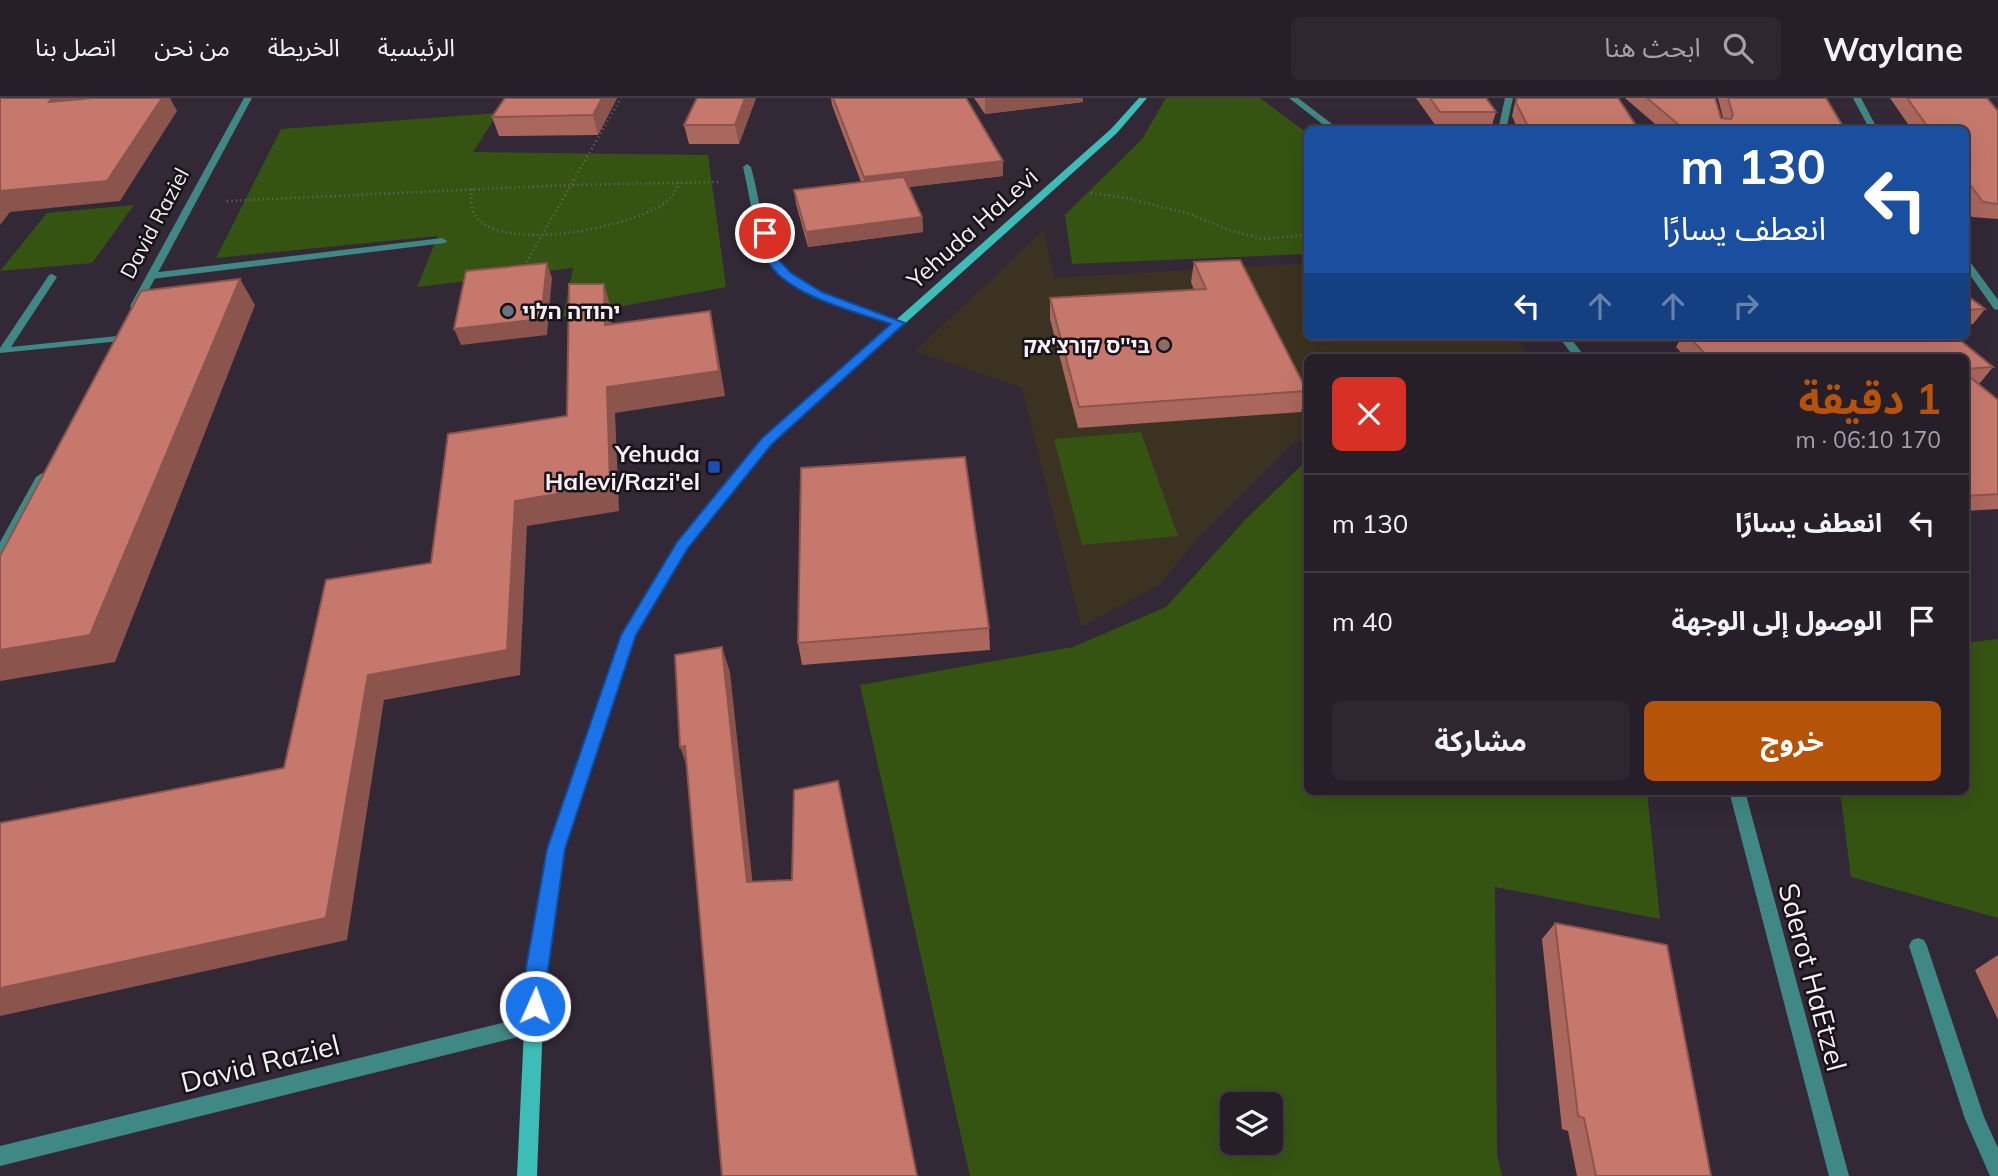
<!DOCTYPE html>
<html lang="ar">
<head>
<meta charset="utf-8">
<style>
	:root { --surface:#261e28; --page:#2e2730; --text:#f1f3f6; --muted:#a4a2a8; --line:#423c45; --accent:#b45309 }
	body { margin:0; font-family:Mulish,"Noto Sans Arabic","Noto Sans Hebrew",sans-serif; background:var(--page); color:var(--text); direction:rtl; height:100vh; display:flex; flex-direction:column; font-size:26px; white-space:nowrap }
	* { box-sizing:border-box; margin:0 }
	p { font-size:23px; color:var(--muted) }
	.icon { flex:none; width:38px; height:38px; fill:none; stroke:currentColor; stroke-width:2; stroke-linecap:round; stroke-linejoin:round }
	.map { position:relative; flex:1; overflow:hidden; direction:ltr }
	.sheet { position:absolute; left:1304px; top:256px; width:665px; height:441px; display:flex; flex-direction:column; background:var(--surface); border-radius:10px; box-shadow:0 7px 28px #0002,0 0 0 2px var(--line); direction:rtl }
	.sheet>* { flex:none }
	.banner { position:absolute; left:1304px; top:28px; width:665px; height:214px; border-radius:10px; box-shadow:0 7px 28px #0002,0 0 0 2px var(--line); direction:rtl; background:#1a4fa0; color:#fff; overflow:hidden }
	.fabs { position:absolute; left:1220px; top:994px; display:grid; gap:14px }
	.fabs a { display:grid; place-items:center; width:63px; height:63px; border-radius:10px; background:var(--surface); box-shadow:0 7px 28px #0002,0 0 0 2px var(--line); font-size:35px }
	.pin { position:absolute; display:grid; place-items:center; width:60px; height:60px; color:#fff; margin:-30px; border:4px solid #fff; border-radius:50%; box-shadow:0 2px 7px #0007 }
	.me { position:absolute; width:77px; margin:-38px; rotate:2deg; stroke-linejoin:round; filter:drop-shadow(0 0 5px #0008) }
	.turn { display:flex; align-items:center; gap:24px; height:147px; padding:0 28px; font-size:32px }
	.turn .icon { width:91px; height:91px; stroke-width:2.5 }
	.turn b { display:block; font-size:49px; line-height:60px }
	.lanes { display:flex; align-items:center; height:66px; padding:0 28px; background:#0003; justify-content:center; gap:35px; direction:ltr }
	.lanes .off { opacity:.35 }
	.round { display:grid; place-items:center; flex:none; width:74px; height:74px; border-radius:10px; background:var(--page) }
	.head { display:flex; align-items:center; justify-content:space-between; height:119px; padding:0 28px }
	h1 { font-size:42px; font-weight:700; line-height:52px; color:var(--accent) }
	.cta { display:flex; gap:14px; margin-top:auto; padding:14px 28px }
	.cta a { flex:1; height:80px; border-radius:10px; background:var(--accent); color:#fff; font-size:28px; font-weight:700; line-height:80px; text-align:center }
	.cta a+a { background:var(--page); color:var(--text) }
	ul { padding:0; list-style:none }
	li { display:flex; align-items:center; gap:21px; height:98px; padding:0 28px; border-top:2px solid var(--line) }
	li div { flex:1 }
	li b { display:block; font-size:26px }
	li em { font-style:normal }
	header { display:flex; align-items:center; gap:42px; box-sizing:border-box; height:98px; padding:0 35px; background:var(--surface); border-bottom:2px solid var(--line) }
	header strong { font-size:33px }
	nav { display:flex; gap:38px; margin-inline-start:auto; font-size:24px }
	.search { width:490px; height:63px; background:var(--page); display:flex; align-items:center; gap:18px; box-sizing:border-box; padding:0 24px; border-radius:10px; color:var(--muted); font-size:26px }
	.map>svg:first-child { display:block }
	.education { fill:#3c3222 }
	.green { fill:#355412; fill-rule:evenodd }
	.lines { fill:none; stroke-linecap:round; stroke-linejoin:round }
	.path { stroke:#706673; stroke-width:2.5; stroke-dasharray:1 3.5; stroke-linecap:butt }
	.lane { fill:#408885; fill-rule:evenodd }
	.street { fill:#408885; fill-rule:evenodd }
	.secondary { fill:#3dbdb8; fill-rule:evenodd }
	.wall { fill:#aa675d }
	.shaded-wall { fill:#8b544c }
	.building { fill:#c6786c; stroke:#8b544c; stroke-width:2 }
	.route { fill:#1a73e8; stroke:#114b97; stroke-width:2 }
	.worship-dot { fill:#6b7280; stroke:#181319; stroke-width:2.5 }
	.education-dot { fill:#8d6e63; stroke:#181319; stroke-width:2.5 }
	.transit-dot { fill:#1a4fb4; stroke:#181319; stroke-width:2.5 }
	.labels { text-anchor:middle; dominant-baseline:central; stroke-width:5; stroke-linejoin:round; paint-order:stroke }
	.far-street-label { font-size:21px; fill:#f8f1fa; stroke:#181319 }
	.far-poi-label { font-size:21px; font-weight:bold; fill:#f8f1fa; stroke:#181319; text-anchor:start }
	.street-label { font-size:24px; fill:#f8f1fa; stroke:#181319 }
	.poi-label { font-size:24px; font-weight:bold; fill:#f8f1fa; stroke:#181319; text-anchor:end }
	.near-street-label { font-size:28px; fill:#f8f1fa; stroke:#181319 }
</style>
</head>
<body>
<header>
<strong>Waylane</strong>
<div class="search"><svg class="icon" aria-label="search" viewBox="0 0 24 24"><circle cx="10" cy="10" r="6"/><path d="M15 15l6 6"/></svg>ابحث هنا</div>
<nav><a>الرئيسية</a><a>الخريطة</a><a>من نحن</a><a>اتصل بنا</a></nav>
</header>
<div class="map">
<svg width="1998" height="1078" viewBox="0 0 1998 1078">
	<rect width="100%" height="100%" fill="#332836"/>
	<path class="education" d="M 1044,132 L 1054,180 L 1307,165 L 1307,238 L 1514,238 L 1529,259 L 1307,259 L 1307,341 L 1291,347 L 1201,437 L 1159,487 L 1081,529 L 1022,290 L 915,253 Z"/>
	<path class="green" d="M 1166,0 L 1260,0 L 1307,35 L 1307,156 L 1072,166 L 1065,117 L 1142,41 Z
		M 498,15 L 473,54 L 708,57 L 726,189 L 563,219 L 573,170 L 417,189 L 438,138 L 216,160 L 281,31 Z
		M 134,107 L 92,165 L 0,173 L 47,115 Z
		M 1141,334 L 1178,438 L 1082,447 L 1054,341 Z
		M 1307,362 L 1307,693 L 1647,693 L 1660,821 L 1495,789 L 1497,1057 L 1502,1078 L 970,1078 L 860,587 L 1073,549 L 1166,509 L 1245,422 ZM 1232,1006 L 1270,1006 L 1270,1045 L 1232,1045 Z
		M 1998,541 L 1998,820 L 1851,779 L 1840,693 L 1965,693 L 1965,545 Z"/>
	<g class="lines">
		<path class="path" d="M 472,91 C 471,100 470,109 475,117 C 500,157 638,129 668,102 C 673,98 676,91 680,85
			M 1091,95 L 1127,100 L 1190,116 L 1229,132 L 1262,141 L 1307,137
			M 227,103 L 570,87 L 718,84
			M 522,172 L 621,0"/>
		<path class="lane" d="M 747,66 L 751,69 C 759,98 762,131 775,158 C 793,194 867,211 903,223 L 903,227 L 895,227 C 856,214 784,198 766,158 C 753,130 750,98 743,69 Z
			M 442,140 L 447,143 L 445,145 L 151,181 L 146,178 L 151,175 Z
			M 52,176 L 57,179 L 11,249 L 117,238 L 121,239 L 121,243 L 0,255 L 0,250 L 49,177 Z
			M 1918,840 L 1924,842 L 1927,848 L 1984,1019 L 1998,1050 L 1998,1078 L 1990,1078 L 1965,1021 L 1909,848 L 1912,842 Z"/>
		<path class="street" d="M 244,0 L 252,0 L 140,208 L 131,210 L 130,208 Z
			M 1289,0 L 1298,0 L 1340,32 L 1330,32 Z
			M 1505,0 L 1513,0 L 1506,32 L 1498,32 Z
			M 1853,0 L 1861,0 L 1878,32 L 1870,32 Z
			M 1965,160 L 1968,161 L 1998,202 L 1998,212 L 1994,211 L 1965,170 Z
			M 1558,238 L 1569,238 L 1585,259 L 1574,259 Z
			M 42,375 L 48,379 L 7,456 L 0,461 L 0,444 L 36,379 Z
			M 1729,693 L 1745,693 L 1849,1078 L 1829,1078 Z
			M 534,917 L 541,920 L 543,926 L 541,932 L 534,935 L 0,1068 L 0,1048 Z"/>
		<path class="secondary" d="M 1139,0 L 1147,0 L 1117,35 L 771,346 L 687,450 L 636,537 L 564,751 L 545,870 L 537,1078 L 517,1078 L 527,870 L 548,751 L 624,533 L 677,444 L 763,340 L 1111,31 Z"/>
	</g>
	<path class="wall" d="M 617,0 L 598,37 L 499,38 L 492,19 Z
		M 756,0 L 739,46 L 689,46 L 684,27 Z
		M 831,0 L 966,0 L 1003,78 L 909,89 L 922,119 L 923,134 L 808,149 L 796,106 L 794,92 L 861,84 L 832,7 Z
		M 974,0 L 1083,0 L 1083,4 L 985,16 Z
		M 1416,0 L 1486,0 L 1496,14 L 1492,27 L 1436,28 Z
		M 1516,0 L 1618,0 L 1639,32 L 1518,32 L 1512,18 Z
		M 1625,0 L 1715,0 L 1721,20 L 1723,20 L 1718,0 L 1826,0 L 1845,32 L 1662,32 Z
		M 1890,0 L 1987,0 L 1998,13 L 1998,121 L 1972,119 L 1965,108 L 1965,32 L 1912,32 Z
		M 1194,164 L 1307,293 L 1301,314 L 1078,330 L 1050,221 L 1050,200 L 1194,192 L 1191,184 Z
		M 1965,196 L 1985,211 L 1973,226 L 1965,227 Z
		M 1682,238 L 1955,238 L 1993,269 L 1980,285 L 1977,285 L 1998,302 L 1998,411 L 1965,413 L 1965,259 L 1685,259 L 1676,249 Z
		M 989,530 L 990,552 L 802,567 L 798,545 Z
		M 1555,825 L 1711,1078 L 1577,1078 L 1568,1033 L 1562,1031 L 1542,841 Z
		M 1998,857 L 1998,922 L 1975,872 Z"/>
	<path class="shaded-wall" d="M 52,0 L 79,0 L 61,23 L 49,4 Z
		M 162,0 L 170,0 L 177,13 L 120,103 L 10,114 L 0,127 L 0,93 Z
		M 602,0 L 617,0 L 598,37 L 593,17 Z
		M 745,0 L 756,0 L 739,46 L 735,27 Z
		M 985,0 L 1083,0 L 1083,4 L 985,16 Z
		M 1003,63 L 1003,78 L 865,94 L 864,79 Z
		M 922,119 L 923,134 L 808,149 L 806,134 Z
		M 547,165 L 552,180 L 547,237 L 461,247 L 454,231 Z
		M 240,181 L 255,207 L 115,564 L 0,583 L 0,552 Z
		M 604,186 L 611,210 L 613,252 L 605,227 Z
		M 710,213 L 715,238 L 725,298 L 615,315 L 619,413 L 527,428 L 520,577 L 384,602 L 347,842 L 0,918 L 0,890 L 326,820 L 368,577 L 515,403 L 607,289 Z
		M 722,549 L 730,574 L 755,807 L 747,784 Z
		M 685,648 L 689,674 L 680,649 Z"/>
	<path class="building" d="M 0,0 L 52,0 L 49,4 L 93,0 L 162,0 L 107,83 L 0,93 Z
		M 505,0 L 602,0 L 593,17 L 492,19 Z
		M 697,0 L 745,0 L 735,27 L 684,27 Z
		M 833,0 L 966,0 L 1003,63 L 864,79 Z
		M 1430,0 L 1486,0 L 1496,14 L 1440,14 Z
		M 1517,0 L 1618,0 L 1639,32 L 1530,32 L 1516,5 Z
		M 1647,0 L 1715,0 L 1721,20 L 1731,21 L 1733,17 L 1728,0 L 1826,0 L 1845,32 L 1685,32 Z
		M 1907,0 L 1987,0 L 1998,13 L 1998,106 L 1983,104 L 1965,80 L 1965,32 L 1930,32 Z
		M 904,79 L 922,119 L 806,134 L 794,92 Z
		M 1240,162 L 1307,293 L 1079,309 L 1050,200 L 1206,191 L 1194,164 Z
		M 547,165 L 541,221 L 454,231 L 466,173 Z
		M 240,181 L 90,537 L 0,552 L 0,458 L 141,193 Z
		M 569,186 L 604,186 L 605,227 L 710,213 L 719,273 L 607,289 L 610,387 L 515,403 L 507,552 L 368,577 L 326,820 L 0,890 L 0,725 L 284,670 L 326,482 L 431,465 L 448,336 L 567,318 Z
		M 1965,196 L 1985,211 L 1965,212 Z
		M 1688,238 L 1955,238 L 1993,269 L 1965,271 L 1965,259 L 1708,259 Z
		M 1965,275 L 1998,302 L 1998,396 L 1965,398 Z
		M 965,359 L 989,530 L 798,545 L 801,370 Z
		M 722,549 L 747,784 L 792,782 L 794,692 L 838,683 L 917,1078 L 722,1078 L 685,648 L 680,649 L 675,557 Z
		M 1555,825 L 1667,847 L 1711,1078 L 1596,1078 L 1584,1020 L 1578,1018 Z"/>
	<path class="route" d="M 765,132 L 770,135 L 777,160 L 791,175 L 822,194 L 905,225 L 772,346 L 688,450 L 636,537 L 565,751 L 542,915 L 535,918 L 528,915 L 525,908 L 526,870 L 547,751 L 621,537 L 677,444 L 762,340 L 891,226 C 856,214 785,197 767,162 C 763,154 762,143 759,135 Z"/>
	<circle class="worship-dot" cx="508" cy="213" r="7"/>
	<circle class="education-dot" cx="1164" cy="247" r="7"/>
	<rect class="transit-dot" x="707" y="362" width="14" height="14" rx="3.5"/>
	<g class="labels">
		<g class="far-street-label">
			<text transform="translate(154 125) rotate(-62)">David Raziel</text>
		</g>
		<g class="far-poi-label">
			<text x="522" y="213">יהודה הלוי</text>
			<text x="1150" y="247" text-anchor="end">בי''ס קורצ'אק</text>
		</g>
		<g class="street-label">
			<text transform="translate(972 130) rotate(-42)">Yehuda HaLevi</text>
		</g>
		<g class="poi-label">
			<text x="700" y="355">Yehuda<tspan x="700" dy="28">Halevi/Razi'el</tspan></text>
		</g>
		<g class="near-street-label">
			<text transform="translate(1813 879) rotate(75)">Sderot HaEtzel</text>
			<text transform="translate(260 965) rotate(-14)">David Raziel</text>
		</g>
	</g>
</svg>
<div class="fabs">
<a><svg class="icon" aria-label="layers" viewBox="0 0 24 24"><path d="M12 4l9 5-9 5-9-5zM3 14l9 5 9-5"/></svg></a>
</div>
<div class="pin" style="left:765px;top:135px;background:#d93025"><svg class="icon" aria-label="arrive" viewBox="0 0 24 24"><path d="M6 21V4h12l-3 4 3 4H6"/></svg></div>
<svg class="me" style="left:535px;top:908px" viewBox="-20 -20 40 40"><circle r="17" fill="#1a73e8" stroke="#fff" stroke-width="3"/><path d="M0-11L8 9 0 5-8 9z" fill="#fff"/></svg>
<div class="banner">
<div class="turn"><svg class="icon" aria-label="left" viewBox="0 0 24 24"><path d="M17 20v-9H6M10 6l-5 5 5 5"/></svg><div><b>130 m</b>انعطف يسارًا</div></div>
<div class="lanes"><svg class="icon" aria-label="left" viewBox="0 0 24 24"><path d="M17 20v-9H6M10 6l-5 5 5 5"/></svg><svg class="icon off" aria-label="ahead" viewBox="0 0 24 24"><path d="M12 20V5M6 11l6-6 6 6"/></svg><svg class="icon off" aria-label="ahead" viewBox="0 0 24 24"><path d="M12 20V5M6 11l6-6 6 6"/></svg><svg class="icon off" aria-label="right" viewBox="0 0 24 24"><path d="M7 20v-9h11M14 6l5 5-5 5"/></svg></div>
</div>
<section class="sheet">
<div class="head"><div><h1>1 دقيقة</h1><p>170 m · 06:10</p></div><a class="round" style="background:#d93025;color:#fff"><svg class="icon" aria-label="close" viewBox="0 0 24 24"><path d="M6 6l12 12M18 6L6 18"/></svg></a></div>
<ul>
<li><svg class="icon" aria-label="left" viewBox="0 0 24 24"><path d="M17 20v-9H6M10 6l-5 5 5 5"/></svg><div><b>انعطف يسارًا</b></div><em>130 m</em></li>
<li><svg class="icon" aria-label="arrive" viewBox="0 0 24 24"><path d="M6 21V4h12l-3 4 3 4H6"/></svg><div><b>الوصول إلى الوجهة</b></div><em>40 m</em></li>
</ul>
<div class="cta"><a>خروج</a><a>مشاركة</a></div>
</section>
</div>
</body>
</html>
